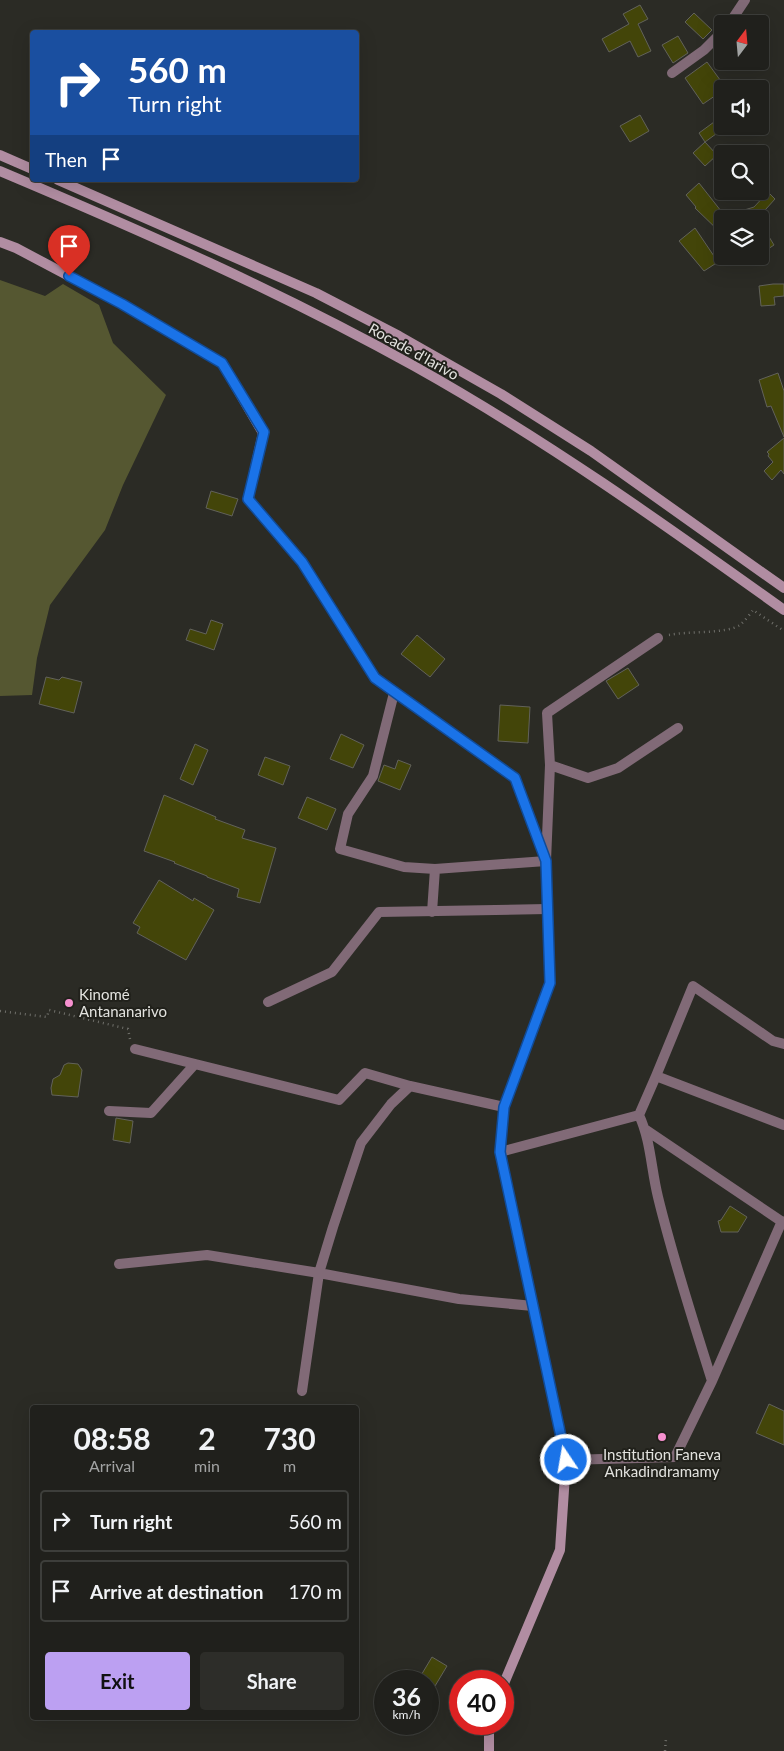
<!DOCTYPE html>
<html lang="en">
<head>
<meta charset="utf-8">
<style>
	:root { --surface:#20201c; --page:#2d2d29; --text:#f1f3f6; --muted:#a2a3a3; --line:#3d3e3b; --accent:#bca0f2 }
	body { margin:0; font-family:Lato,sans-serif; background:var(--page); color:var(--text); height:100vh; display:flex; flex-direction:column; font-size:19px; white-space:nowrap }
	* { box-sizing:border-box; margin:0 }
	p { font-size:16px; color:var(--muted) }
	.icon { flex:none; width:28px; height:28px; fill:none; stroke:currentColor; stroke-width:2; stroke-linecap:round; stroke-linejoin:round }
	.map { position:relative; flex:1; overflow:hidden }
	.sheet { position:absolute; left:30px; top:1405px; width:329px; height:315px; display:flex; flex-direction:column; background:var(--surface); border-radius:5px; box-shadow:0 5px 20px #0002,0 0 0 1px var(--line) }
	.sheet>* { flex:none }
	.banner { position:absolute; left:30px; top:30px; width:329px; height:152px; border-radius:5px; box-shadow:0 5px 20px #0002,0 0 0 1px var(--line); background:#1a4fa0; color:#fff; overflow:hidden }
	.needle { width:32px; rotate:16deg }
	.fabs { position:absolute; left:714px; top:15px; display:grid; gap:10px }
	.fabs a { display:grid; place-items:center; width:55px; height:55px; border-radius:5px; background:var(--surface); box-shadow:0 5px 20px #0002,0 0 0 1px var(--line); font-size:25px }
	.speed { position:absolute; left:374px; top:1670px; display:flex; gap:10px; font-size:25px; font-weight:700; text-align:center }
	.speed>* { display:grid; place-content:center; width:65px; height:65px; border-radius:50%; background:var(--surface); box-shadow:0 5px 20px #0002,0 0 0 1px var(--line); line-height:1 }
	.speed small { font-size:12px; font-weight:400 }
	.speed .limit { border:8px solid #d22; background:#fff; color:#111 }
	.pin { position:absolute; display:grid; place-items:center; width:42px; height:42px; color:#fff; margin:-51px -21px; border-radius:50% 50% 50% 0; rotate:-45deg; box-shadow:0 0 5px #0007 }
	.pin .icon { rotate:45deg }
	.me { position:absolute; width:55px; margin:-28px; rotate:348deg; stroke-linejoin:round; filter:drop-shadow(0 0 4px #0008) }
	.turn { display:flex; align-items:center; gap:18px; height:105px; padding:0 15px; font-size:22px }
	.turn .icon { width:65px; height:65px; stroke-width:2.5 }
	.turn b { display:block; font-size:35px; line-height:42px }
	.then { display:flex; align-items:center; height:48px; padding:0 15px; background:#0003; gap:10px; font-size:19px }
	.eta { display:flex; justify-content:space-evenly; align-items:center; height:85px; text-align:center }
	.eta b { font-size:30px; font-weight:700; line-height:35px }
	.primary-button { display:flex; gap:10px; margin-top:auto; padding:10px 15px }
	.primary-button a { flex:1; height:58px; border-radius:5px; background:var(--accent); color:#111; font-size:20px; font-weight:700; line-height:58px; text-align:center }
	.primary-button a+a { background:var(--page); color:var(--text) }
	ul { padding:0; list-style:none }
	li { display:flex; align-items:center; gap:15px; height:62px; margin:0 10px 8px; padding:0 5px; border:2px solid var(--line); border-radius:5px }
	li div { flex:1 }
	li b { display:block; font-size:19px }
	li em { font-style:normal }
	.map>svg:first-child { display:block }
	.green { fill:#555731 }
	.building { fill:#434509; stroke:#62625b }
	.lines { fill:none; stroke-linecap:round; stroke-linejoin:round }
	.path { stroke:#70706b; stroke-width:2.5; stroke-dasharray:1 4; stroke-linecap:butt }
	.street { stroke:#816a77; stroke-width:10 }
	.secondary { stroke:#b18da2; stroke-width:10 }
	.route-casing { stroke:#114b97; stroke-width:12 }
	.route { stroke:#1a73e8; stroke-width:9 }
	.poi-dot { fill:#f690cf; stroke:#21211b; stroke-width:2 }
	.labels { text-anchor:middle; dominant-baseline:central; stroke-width:4; stroke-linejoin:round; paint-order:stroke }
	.street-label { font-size:15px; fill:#e2e2de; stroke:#21211b }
	.poi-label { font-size:15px; fill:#e2e2de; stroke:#21211b; text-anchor:start }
</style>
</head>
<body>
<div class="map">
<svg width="784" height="1751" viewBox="0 0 784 1751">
	<rect width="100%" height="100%" fill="#2b2b25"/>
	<path class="green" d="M 0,280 L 45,296 L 63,284 L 99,305 L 113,343 L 166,395 L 123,485 L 105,530 L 50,605 L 37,658 L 32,695 L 0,696 Z"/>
	<path class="building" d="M 640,5 L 648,19 L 638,24 L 651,51 L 638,57 L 630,41 L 609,52 L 602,39 L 629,24 L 623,14 Z
		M 694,13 L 712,30 L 703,39 L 685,22 Z
		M 678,36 L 688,53 L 673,63 L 662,45 Z
		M 707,62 L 726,88 L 722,89 L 722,91 L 703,104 L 685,78 Z
		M 640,115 L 649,131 L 630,142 L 620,126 Z
		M 714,122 L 720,131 L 705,142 L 699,133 Z
		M 705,142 L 717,155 L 705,166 L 693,153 Z
		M 699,183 L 725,216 L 754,207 L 768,192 L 775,199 L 757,219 L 722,219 L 722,234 L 695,208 L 696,207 L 686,195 Z
		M 760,222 L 774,245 L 765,251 L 760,241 Z
		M 695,228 L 718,262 L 704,271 L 679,241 Z
		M 773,284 L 784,284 L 784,296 L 774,297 L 775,305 L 761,306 L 759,286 Z
		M 778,373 L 784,391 L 784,437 L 771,406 L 767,407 L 759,380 Z
		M 784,438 L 784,474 L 781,470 L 772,480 L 764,471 L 773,462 L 768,456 L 769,454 L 767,452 Z
		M 211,491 L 238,499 L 232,516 L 206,508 Z
		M 211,620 L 223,624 L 214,650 L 186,640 L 190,629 L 206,634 Z
		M 417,635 L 445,659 L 430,677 L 401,654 Z
		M 628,668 L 639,685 L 618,699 L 606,681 Z
		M 46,677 L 59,680 L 62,677 L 82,682 L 74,713 L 39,704 Z
		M 500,705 L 530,707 L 528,743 L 498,741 Z
		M 341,734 L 364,745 L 353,768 L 330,759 Z
		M 195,744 L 208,750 L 193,785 L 180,779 Z
		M 265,757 L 290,766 L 283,785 L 258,775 Z
		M 398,760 L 411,765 L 400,790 L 378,781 L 384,765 L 395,769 Z
		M 164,795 L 216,817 L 215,819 L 245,830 L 242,838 L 276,848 L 260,903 L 237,897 L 239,889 L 207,877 L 207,876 L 174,863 L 175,862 L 144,851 Z
		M 307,797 L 336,809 L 327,830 L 298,818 Z
		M 159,880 L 193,901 L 194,898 L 214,910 L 186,960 L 137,933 L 140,927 L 133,923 Z
		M 68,1063 L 78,1064 L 82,1070 L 78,1097 L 52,1095 L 51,1088 L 53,1079 L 60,1075 L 64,1065 Z
		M 116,1118 L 133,1121 L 130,1143 L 113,1140 Z
		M 730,1206 L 747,1217 L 738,1232 L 721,1232 L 718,1221 L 721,1220 Z
		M 769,1404 L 784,1411 L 784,1445 L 756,1433 Z
		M 432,1657 L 447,1666 L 435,1686 L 420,1677 Z"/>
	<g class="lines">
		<path class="path" d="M 669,635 C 688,631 726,634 740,625 C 745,621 750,614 753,610 L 784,631
			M 0,1011 L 47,1017 L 49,1010 L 128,1029 L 130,1039
			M 665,1751 L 666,1738"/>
		<path class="street" d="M 729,24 L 745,0
			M 672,73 L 704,50 L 722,32
			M 394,693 L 373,776 L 348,814 L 340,849 L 404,867 L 435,869
			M 550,765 L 547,713 L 658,638
			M 432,912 L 435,869 L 546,861 L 550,765 L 588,778 L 618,768 L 678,728
			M 268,1002 L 332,972 L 379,912 L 547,909
			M 135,1049 L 339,1100 L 365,1073 L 410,1086
			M 656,1076 L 784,1125
			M 109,1111 L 151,1113 L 195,1064
			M 646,1130 L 784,1223
			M 500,1152 L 639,1115
			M 119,1264 L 207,1255 L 319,1273 L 459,1299 L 533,1306
			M 712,1381 L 782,1221
			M 302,1391 L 319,1273 L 333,1227 L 361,1143 L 391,1104 L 410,1086 L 504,1107
			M 566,1460 L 675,1457 L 712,1381 C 693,1320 673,1259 658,1197 C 651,1169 651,1141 639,1115 L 656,1076 L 693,986 L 773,1041 L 784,1044"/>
		<path class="secondary" d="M 0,155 L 32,169
			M 0,171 C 140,230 281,292 414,366 C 543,438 664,524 784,610
			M 58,180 L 316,293 L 399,336 L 501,394 L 591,451 L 784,588
			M 0,242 L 16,248 L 122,304 L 222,363 L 263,433 L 248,499 L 302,562 L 375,678 L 515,778 L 546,861 L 550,983 L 504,1107 L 500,1152 L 566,1460 L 560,1550 L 502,1688
			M 489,1724 L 489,1751"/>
	</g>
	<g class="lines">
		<g class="route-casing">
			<path id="route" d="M 69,276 L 122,304 L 222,363 L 264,432 L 248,499 L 302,562 L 375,678 L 515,778 L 546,861 L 550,983 L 504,1107 L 500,1152 L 566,1460"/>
		</g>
		<use href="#route" class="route"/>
	</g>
	<g class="poi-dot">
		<circle cx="69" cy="1003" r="5"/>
		<circle cx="662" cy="1437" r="5"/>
	</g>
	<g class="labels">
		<g class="street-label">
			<text transform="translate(414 351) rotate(29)">Rocade d'Iarivo</text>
		</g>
		<g class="poi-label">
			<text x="79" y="994">Kinomé<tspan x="79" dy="17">Antananarivo</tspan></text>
			<text x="662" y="1454" text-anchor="middle">Institution Faneva<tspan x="662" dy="17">Ankadindramamy</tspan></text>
		</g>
	</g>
</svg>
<div class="fabs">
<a><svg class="needle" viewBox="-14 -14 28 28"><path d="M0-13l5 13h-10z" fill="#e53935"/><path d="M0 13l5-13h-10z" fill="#a2a3a3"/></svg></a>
<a><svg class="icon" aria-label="sound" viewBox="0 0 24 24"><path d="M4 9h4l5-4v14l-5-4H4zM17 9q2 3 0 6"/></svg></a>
<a><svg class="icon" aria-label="search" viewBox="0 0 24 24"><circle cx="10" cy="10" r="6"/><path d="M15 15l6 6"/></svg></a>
<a><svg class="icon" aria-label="layers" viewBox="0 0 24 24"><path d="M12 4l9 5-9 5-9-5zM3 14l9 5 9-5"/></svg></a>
</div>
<div class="speed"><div>36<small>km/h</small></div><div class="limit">40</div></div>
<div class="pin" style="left:69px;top:276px;background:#d93025"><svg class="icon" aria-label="arrive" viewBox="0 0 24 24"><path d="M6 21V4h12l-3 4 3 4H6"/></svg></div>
<svg class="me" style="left:566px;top:1460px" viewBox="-20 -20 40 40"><circle r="17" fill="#1a73e8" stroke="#fff" stroke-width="3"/><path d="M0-11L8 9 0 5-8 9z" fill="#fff"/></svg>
<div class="banner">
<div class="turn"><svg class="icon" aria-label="right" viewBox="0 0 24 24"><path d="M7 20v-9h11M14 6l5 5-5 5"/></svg><div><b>560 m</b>Turn right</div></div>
<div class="then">Then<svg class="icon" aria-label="arrive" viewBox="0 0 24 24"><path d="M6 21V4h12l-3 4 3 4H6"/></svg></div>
</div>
<section class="sheet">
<div class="eta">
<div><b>08:58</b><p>Arrival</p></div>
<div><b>2</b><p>min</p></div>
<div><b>730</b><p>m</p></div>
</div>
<ul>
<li><svg class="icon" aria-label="right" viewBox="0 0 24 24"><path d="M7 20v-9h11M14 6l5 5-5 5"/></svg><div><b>Turn right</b></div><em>560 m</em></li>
<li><svg class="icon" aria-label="arrive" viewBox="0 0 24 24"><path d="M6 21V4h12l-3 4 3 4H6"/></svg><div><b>Arrive at destination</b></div><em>170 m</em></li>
</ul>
<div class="primary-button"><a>Exit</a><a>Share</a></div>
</section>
</div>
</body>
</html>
